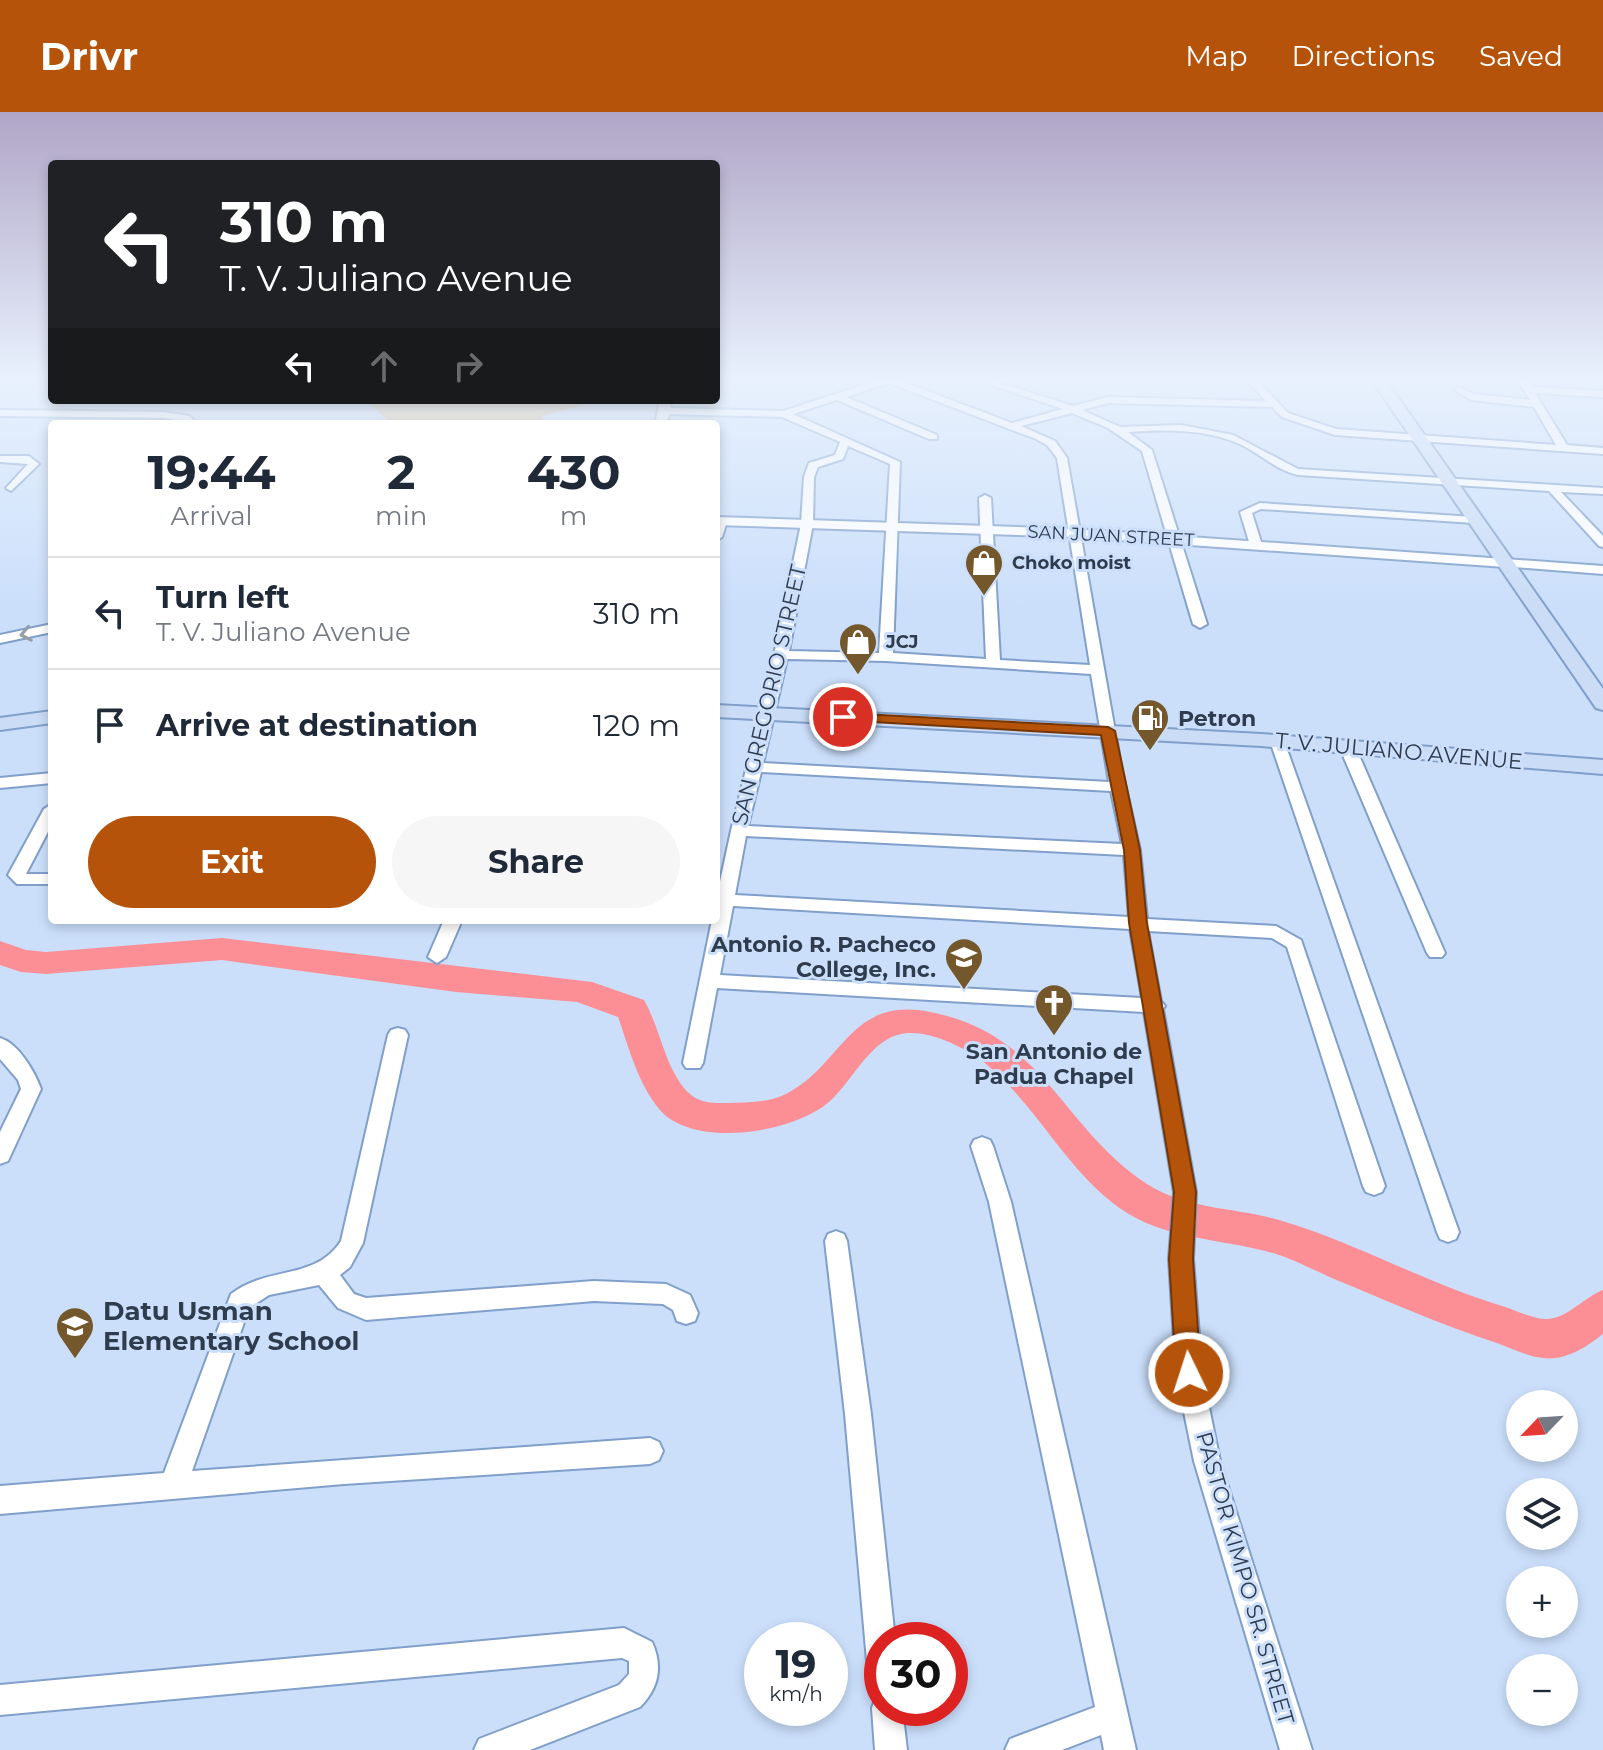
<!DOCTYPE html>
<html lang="en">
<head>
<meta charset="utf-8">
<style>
	:root { --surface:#fff; --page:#f6f6f7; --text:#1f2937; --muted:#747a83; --line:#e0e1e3; --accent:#b45309 }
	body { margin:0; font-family:Montserrat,sans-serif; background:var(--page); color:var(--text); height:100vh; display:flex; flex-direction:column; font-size:30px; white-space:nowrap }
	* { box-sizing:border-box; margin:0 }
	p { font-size:26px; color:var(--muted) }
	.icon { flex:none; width:44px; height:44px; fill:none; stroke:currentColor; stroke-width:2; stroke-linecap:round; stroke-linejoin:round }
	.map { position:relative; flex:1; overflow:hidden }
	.panel { position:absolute; left:48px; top:308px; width:672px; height:504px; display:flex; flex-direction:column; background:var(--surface); border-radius:8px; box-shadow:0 4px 12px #0003 }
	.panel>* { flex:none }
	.hud { position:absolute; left:48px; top:48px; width:672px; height:244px; border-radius:8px; box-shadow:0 4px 12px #0003; background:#202124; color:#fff; overflow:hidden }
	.needle { width:52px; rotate:245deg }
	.controls { position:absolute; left:1506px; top:1278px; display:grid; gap:16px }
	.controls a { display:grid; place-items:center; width:72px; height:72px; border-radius:50%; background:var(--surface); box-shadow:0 4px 12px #0003; font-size:40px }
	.speed { position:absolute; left:744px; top:1510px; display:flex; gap:16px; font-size:40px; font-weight:700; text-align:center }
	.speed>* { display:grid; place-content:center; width:104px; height:104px; border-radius:50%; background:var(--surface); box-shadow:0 4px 12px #0003; line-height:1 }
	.speed small { font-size:20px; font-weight:400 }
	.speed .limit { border:12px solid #d22; background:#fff; color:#111 }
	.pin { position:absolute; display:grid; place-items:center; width:68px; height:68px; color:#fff; margin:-34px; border:4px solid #fff; border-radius:50%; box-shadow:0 2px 8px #0007 }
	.me { position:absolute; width:88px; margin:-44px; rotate:356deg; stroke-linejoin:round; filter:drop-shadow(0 0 6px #0008) }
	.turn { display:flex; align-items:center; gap:28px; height:168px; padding:0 40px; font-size:36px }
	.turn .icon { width:104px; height:104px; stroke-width:2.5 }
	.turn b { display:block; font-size:56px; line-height:68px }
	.lanes { display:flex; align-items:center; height:76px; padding:0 40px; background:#0003; justify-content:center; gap:40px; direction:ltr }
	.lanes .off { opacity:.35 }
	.eta { display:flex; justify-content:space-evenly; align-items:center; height:136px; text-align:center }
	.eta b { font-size:48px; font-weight:700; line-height:56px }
	.button { display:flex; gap:16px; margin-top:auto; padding:16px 40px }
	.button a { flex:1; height:92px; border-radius:48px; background:var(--accent); color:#fff; font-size:32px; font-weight:700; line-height:92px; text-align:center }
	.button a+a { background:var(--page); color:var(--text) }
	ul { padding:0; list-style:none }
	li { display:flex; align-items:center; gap:24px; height:112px; padding:0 40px; border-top:2px solid var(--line) }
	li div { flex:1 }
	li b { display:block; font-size:30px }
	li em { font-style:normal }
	header { display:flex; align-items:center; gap:48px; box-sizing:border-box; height:112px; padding:0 40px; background:var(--accent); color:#fff }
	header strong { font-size:38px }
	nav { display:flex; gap:44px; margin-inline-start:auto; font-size:28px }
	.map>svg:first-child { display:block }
	.green { fill:#e5b569 }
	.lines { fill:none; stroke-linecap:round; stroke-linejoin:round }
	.river { fill:#fc8f95; fill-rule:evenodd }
	.minor-casing { stroke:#809fca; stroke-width:4 }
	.tertiary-casing { stroke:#809fca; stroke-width:4 }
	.secondary-casing { stroke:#809fca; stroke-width:4 }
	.minor { fill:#fff; fill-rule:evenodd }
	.tertiary { fill:#fff; fill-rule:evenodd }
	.secondary { fill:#cadcf6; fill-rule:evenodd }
	.oneway { stroke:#979ea6 }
	.route { fill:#b45309; stroke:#753606; stroke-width:2 }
	.labels { text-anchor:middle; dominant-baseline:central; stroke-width:6; stroke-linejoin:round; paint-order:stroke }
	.far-street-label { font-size:18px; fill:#2f3c4e; stroke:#cbdffb }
	.far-poi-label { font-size:18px; font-weight:bold; fill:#2f3c4e; stroke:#cbdffb; text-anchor:start }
	.street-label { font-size:22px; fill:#2f3c4e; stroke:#cbdffb }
	.poi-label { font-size:22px; font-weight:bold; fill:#2f3c4e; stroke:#cbdffb; text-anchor:start }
	.near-poi-label { font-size:26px; font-weight:bold; fill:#2f3c4e; stroke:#cbdffb; text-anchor:start }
</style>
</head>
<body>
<header>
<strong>Drivr</strong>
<nav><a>Map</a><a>Directions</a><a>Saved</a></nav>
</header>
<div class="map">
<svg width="1603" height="1638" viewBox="0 0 1603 1638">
	<rect width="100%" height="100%" fill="#cbdffb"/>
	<path class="green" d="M 365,288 L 576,288 L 583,293 L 542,304 L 544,309 L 530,312 L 392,312 Z"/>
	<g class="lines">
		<path class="river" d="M 222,826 L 592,870 L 644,888 C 660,916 664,951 684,976 C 697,991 708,991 727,991 C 747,990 768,991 786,982 C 843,953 849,884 930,900 C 1045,922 1061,1016 1147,1072 C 1187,1098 1235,1095 1279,1108 C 1354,1130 1424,1170 1499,1193 C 1513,1197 1530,1206 1545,1207 C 1566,1208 1584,1185 1603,1178 L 1603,1222 C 1586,1235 1566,1249 1543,1246 C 1528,1245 1511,1236 1497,1231 C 1441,1213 1388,1189 1334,1167 C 1314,1158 1293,1147 1273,1141 C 1219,1126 1164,1128 1118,1095 C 1062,1054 1033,986 977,945 C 957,932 922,915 897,923 C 868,932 851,971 829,990 C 793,1021 694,1037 660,998 C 638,972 629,936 618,905 L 577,890 L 456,880 L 222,848 L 46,862 L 21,860 L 0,853 L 0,829 L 26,838 L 46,840 Z"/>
		<g class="minor-casing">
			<path id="minor" d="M 882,267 L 896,267 L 1012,311 L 1063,297 L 974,267 L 988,267 L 1073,294 L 1108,285 L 1266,289 L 1246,267 L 1256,267 L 1288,301 L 1336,317 L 1556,333 L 1534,295 L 1471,288 L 1454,278 L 1459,275 L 1473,282 L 1530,288 L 1517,267 L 1527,267 L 1532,275 L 1603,279 L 1603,285 L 1535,281 L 1567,333 L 1603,336 L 1603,342 L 1335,323 L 1282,305 L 1272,295 L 1108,291 L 1082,298 L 1120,315 L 1181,313 L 1233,323 L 1298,357 L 1603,376 L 1603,382 L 1561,380 L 1603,424 L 1603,435 L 1599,434 L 1549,379 L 1298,363 C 1276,358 1262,343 1242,333 C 1208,317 1166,317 1128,320 L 1152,338 L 1207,512 L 1200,516 L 1193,512 L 1142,339 L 1108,316 L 1072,301 L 1021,314 L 1055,329 L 1067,346 L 1122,659 L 1140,738 L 1147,807 L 1276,814 L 1301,828 L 1385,1074 L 1382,1080 L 1374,1083 L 1366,1080 L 1363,1074 L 1287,835 L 1272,826 L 1148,819 L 1161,889 L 1165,894 L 1163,897 L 1196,1080 L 1193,1147 L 1202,1261 L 1220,1349 L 1312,1638 L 1280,1638 L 1194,1349 L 1176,1261 L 1169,1147 L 1174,1080 L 1144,900 L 717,876 L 703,951 L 700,956 L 686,956 L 683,951 L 712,808 L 716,808 L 716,788 L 731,719 L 774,543 L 801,412 L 804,365 L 809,351 L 835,343 L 840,330 L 782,305 L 664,302 L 659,299 L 664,296 L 783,299 ZM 889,271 L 1036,327 L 1047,333 L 1057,346 L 1090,553 L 1000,548 L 991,386 L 985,383 L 979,386 L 986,547 L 893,541 L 900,350 L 793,302 L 837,288 L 929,327 L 937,327 L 937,323 L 846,285 ZM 848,334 L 890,352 L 879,541 L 789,539 L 813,412 L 814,365 L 818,355 L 843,347 ZM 787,547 L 886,549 L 1091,562 L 1109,670 L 763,651 ZM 761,660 L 1111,679 L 1122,732 L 748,714 ZM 746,724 L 1124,743 L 1129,805 L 735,783 ZM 733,794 L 1130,817 L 1142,886 L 720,863 Z
				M 0,298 L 164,300 L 189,304 L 199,312 L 164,306 L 0,304 Z
				M 0,344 L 29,344 L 39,352 L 11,379 L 6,376 L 28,352 L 0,350 Z
				M 1260,391 L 1474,405 L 1480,408 L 1474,411 L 1261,397 L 1252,401 L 1262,433 L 1256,437 L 1250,433 L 1240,400 Z
				M 721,406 L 727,409 L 722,425 L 716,429 L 716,408 Z
				M 1505,447 L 1603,454 L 1603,462 L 1501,454 L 1499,451 Z
				M 52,512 L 52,520 L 0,531 L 0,523 Z
				M 1277,625 L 1284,629 L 1459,1120 L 1456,1127 L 1448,1130 L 1440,1127 L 1437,1120 L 1270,629 Z
				M 1347,629 L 1355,634 L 1445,841 L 1442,845 L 1430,845 L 1427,841 L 1339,634 Z
				M 52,661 L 52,671 L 0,676 L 0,666 Z
				M 52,692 L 52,712 L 26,762 L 52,762 L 52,772 L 17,772 L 8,763 L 44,697 Z
				M 444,808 L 462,808 L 446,845 L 437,851 L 428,845 Z
				M 398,916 L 405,918 L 408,923 L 363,1131 L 350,1155 L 340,1163 L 354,1182 L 366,1186 L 594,1169 L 666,1172 L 690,1183 L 698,1201 L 695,1209 L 686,1212 L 677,1209 L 673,1198 L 663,1192 L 594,1189 L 366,1208 L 338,1196 L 319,1173 L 269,1183 L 249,1196 L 192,1359 L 650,1326 L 659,1330 L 663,1339 L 659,1348 L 650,1352 L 344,1372 L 0,1402 L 0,1374 L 164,1361 L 231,1182 C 269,1153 315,1169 341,1129 L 388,923 L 391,918 Z
				M 0,926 C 18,931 35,960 41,977 L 8,1049 L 0,1052 L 0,1020 L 21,977 L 18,968 L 0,947 Z
				M 982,1025 L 990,1028 L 993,1034 L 1011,1090 L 1136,1638 L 1104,1638 L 1101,1623 L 1062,1638 L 1005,1638 L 1010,1627 L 1095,1595 L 989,1090 L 971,1034 L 974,1028 Z
				M 836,1119 L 844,1122 L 847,1129 L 871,1302 L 895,1528 L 882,1528 L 882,1564 L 872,1559 L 867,1549 L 845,1302 L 825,1129 L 828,1122 Z
				M 624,1516 L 652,1530 C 663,1554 659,1576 640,1595 L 530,1638 L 474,1638 L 479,1627 L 619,1573 L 629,1562 L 629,1549 L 622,1546 L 0,1603 L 0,1573 Z
				M 882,1583 L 882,1596 L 902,1596 L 907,1638 L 875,1638 L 872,1596 L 876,1585 Z"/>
		</g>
		<g class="tertiary-casing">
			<path id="tertiary" d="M 660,288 L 672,288 L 667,312 L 655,312 Z
				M 716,405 L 1075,417 L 1505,447 L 1512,451 L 1505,455 L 1075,425 L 716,413 Z"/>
		</g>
		<g class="secondary-casing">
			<path id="secondary" d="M 1371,267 L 1385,267 L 1603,577 L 1603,598 L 1596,596 Z
				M 716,593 L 1261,622 L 1603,648 L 1603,662 L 1261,634 L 716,605 Z
				M 52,599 L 52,611 L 0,618 L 0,606 Z"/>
		</g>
		<use href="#minor" class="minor"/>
		<use href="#tertiary" class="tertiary"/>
		<use href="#secondary" class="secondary"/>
	</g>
	<defs><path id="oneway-chevron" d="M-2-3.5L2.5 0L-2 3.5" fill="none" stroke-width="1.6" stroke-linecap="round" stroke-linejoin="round" transform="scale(2)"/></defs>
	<use class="oneway" href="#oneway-chevron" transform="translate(26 522) rotate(169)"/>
	<linearGradient id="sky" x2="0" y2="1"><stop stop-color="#b0a5c7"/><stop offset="0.54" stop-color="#e8f1fd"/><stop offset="1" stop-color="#e8f1fd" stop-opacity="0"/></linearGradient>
	<rect width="1603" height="496" fill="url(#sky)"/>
	<path class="route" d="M 843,601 L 1108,615 L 1115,619 L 1140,738 L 1147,811 L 1196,1080 L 1193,1147 L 1201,1261 L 1198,1269 L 1189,1272 L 1180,1269 L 1176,1261 L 1169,1147 L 1174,1080 L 1129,811 L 1124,738 L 1101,623 L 838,608 L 838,602 Z"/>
	<defs>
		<g id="shop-pin" transform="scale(2)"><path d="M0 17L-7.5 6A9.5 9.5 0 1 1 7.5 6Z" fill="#74582b" stroke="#cbdffb"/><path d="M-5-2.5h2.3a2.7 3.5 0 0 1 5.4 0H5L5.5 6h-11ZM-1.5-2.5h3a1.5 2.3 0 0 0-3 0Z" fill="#fff"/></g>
		<g id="fuel-pin" transform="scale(2)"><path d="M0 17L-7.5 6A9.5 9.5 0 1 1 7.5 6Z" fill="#74582b" stroke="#cbdffb"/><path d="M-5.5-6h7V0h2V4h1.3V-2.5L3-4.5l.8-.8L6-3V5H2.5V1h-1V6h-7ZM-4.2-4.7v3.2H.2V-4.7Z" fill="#fff"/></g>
		<g id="university-pin" transform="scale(2)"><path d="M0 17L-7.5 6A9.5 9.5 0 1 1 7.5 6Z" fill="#74582b" stroke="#cbdffb"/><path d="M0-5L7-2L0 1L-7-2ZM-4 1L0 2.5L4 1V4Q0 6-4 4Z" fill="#fff"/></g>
		<g id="church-pin" transform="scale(2)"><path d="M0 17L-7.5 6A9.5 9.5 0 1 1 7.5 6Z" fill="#74582b" stroke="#cbdffb"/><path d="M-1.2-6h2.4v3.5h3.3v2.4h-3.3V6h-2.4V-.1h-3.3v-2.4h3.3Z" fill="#fff"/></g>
		<g id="school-pin" transform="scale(2)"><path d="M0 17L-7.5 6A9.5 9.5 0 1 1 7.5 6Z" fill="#74582b" stroke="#cbdffb"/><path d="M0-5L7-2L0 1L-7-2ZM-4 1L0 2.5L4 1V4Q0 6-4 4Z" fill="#fff"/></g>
	</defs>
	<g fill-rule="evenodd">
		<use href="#shop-pin" x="984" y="451"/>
		<use href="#shop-pin" x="858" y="530"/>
		<use href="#fuel-pin" x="1150" y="606"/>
		<use href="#university-pin" x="964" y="845"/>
		<use href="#church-pin" x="1054" y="891"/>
		<use href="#school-pin" x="75" y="1214"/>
	</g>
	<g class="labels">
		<g class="far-street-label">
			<text transform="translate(1111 424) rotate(3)">SAN JUAN STREET</text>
		</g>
		<g class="far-poi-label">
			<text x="1012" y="451">Choko moist</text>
			<text x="886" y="530">JCJ</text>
		</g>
		<g class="street-label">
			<text transform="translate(769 583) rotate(-77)">SAN GREGORIO STREET</text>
			<text transform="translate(1399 639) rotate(5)">T. V. JULIANO AVENUE</text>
			<text transform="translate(1245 1466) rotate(74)">PASTOR KIMPO SR. STREET</text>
		</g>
		<g class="poi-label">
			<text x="1178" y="606">Petron</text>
			<text x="936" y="832" text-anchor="end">Antonio R. Pacheco<tspan x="936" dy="25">College, Inc.</tspan></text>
			<text x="1054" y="939" text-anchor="middle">San Antonio de<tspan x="1054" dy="25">Padua Chapel</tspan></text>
		</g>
		<g class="near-poi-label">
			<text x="103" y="1199">Datu Usman<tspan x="103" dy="30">Elementary School</tspan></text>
		</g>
	</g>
</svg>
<div class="controls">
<a><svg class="needle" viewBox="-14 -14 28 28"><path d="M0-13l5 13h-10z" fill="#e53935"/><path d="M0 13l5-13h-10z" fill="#747a83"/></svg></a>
<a><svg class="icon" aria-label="layers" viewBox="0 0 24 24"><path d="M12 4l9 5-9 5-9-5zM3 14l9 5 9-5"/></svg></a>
<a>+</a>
<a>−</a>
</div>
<div class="speed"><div>19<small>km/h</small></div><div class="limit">30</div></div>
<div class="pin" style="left:843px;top:605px;background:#d93025"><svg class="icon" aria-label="arrive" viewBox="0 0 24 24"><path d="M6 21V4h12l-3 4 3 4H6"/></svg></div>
<svg class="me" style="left:1189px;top:1261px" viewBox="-20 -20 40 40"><circle r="17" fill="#b45309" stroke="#fff" stroke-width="3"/><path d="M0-11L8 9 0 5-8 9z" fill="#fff"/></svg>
<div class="hud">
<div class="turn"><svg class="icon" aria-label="left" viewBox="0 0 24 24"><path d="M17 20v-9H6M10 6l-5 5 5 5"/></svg><div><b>310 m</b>T. V. Juliano Avenue</div></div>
<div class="lanes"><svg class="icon" aria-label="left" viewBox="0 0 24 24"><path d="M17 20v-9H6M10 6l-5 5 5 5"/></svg><svg class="icon off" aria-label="ahead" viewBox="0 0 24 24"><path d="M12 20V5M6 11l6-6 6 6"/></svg><svg class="icon off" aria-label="right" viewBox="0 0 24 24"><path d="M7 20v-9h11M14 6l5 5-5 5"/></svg></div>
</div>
<section class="panel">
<div class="eta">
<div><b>19:44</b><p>Arrival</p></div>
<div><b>2</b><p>min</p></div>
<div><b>430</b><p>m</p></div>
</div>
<ul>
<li><svg class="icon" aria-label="left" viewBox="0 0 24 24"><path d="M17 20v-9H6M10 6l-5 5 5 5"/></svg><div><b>Turn left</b><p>T. V. Juliano Avenue</p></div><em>310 m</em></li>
<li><svg class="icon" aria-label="arrive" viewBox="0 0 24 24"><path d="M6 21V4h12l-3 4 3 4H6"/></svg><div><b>Arrive at destination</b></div><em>120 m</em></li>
</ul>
<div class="button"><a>Exit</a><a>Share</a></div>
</section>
</div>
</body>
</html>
